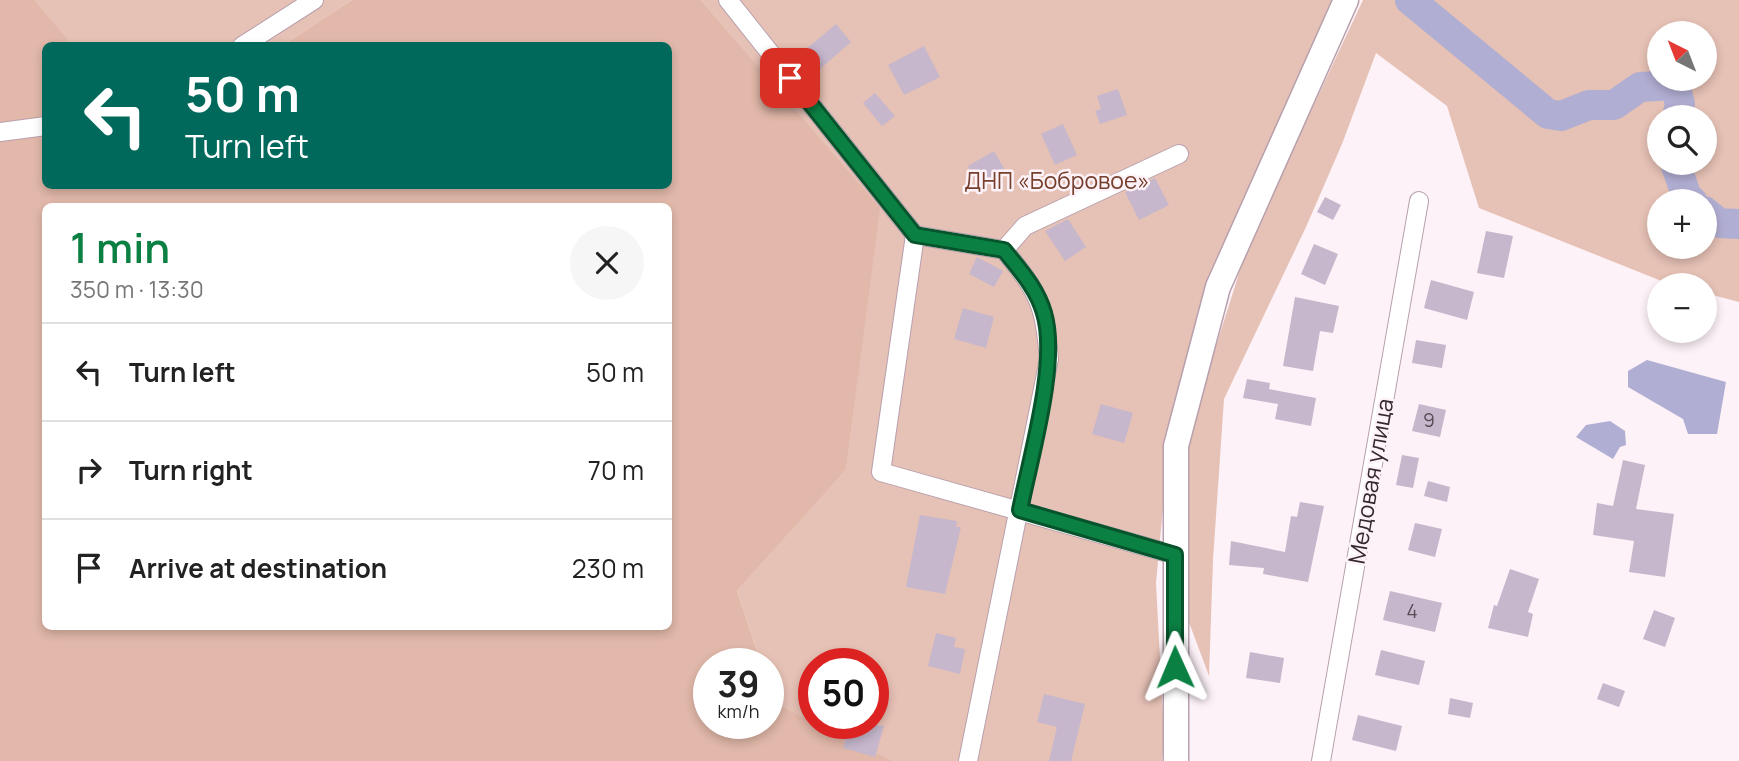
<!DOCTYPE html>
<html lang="en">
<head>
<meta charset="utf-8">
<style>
	:root { --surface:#fff; --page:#f6f6f6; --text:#222; --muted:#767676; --line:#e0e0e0; --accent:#0b8043 }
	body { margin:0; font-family:Manrope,sans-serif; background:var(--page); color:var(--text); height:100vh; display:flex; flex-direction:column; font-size:26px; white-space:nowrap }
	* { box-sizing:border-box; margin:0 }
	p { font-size:23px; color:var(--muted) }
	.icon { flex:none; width:38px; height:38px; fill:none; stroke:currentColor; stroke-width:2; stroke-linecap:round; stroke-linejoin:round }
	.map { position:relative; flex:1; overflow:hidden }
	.side { position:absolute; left:42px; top:203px; width:630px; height:427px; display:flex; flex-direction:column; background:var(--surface); border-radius:10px; box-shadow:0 4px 10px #0003 }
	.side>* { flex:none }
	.banner { position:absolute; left:42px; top:42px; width:630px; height:147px; border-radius:10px; box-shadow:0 4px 10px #0003; background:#00695c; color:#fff; overflow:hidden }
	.needle { width:46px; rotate:318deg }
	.tools { position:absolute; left:1647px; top:21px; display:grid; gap:14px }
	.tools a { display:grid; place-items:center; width:70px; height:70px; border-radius:50%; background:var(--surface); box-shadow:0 4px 10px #0003; font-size:35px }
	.speed { position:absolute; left:693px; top:648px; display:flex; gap:14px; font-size:35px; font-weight:700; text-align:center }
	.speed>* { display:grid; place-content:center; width:91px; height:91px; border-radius:50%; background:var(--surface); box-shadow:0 4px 10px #0003; line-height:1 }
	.speed small { font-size:18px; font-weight:400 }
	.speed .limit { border:10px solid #d22; background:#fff; color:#111 }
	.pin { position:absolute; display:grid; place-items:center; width:60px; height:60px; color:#fff; margin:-30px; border-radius:14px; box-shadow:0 4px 10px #0006 }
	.me { position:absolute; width:77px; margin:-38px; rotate:359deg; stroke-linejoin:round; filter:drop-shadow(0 0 5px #0008) }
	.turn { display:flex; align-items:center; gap:24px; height:147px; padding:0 28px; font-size:32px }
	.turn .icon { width:91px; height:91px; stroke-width:2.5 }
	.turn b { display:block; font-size:49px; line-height:60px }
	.round { display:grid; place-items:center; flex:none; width:74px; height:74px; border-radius:37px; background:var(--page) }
	.head { display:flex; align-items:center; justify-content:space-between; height:119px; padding:0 28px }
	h1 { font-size:42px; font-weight:600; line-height:52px; color:var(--accent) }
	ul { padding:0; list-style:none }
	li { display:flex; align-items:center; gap:21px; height:98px; padding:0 28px; border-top:2px solid var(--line) }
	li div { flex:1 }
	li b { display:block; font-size:26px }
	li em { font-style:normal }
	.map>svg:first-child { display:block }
	.green { fill:#e6c1b5; fill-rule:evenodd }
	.forest { fill:#e1b8a9; fill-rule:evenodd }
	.water { fill:#b1aed3 }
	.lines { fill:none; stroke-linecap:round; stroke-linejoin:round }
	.river { stroke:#b1aed3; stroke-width:30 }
	.building { fill:#c6b7cc }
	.minor-casing { stroke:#b8a0ad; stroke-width:20 }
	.secondary-casing { stroke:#b8a0ad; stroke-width:27 }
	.minor { stroke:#fff; stroke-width:18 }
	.secondary { stroke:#fff; stroke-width:24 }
	.route-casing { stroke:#07532c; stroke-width:18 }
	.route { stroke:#0b8043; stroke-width:12 }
	.labels { text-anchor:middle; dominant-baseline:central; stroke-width:5; stroke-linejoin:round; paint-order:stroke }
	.number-label { font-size:19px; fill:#574c56 }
	.park-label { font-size:23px; fill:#76402c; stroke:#fdf2f8 }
	.street-label { font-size:23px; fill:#32282e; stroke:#fdf2f8 }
</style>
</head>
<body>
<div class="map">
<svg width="1739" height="761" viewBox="0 0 1739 761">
	<rect width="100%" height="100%" fill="#fdf2f8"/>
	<path class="green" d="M 14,0 L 352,0 L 283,45 L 46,46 L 0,36 Z
		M 701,0 L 1334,0 L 1169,443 L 1156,583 L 1164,736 L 1162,761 L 858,761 L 774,703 L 768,685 L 768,663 L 761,663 L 737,591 L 846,468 L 879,208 ZM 814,663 L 873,663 L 873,723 L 814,723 Z
		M 1363,0 L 1739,0 L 1739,302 L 1705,293 L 1704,285 L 1669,284 L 1479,208 L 1447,106 L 1376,53 L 1342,144 L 1306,227 L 1224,399 L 1213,560 L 1209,676 L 1184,609 L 1185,444 L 1248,245 ZM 1659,33 L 1704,33 L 1704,79 L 1659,79 ZM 1659,117 L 1704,117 L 1704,163 L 1659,163 ZM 1659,201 L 1704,201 L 1704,247 L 1659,247 Z"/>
	<path class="forest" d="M 0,0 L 34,0 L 72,45 L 46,46 L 46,186 L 668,186 L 668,46 L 283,45 L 352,0 L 701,0 L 880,208 L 846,469 L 737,591 L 761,663 L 709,663 L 709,723 L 768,723 L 768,685 L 774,703 L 892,761 L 0,761 ZM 46,206 L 668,206 L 668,626 L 46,626 Z"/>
	<path class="water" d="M 1647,360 L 1726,382 L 1717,434 L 1688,434 L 1683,419 L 1628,387 L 1628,371 Z
		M 1610,421 L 1625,431 L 1626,445 L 1620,447 L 1613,459 L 1576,437 L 1586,425 Z"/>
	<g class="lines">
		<path class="river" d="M 1410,0 L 1548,114 L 1561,116 L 1589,105 L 1614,105 L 1640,87 L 1675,85 L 1680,104 L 1677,117
			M 1675,163 L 1687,197 L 1692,201
			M 1704,211 L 1719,223 L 1739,224"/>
	</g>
	<path class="building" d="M 836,24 L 851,42 L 820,69 L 804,51 Z
		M 924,46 L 940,77 L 904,95 L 888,65 Z
		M 1118,89 L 1127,115 L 1100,124 L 1095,111 L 1101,109 L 1097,96 Z
		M 875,93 L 895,116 L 882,126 L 863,103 Z
		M 1063,124 L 1077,155 L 1055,165 L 1041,134 Z
		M 994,151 L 1005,170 L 979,186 L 968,166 Z
		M 1155,178 L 1169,205 L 1139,220 L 1125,192 Z
		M 1325,197 L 1341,205 L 1333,220 L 1317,212 Z
		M 1068,219 L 1086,247 L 1065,261 L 1045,231 Z
		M 1486,231 L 1513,236 L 1504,278 L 1477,273 Z
		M 1314,244 L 1338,254 L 1325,285 L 1301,274 Z
		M 977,257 L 1003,271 L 994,287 L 969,274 Z
		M 1431,280 L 1474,292 L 1467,320 L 1424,308 Z
		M 1295,297 L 1339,306 L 1333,333 L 1320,331 L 1313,371 L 1283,366 Z
		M 963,308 L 994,317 L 986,348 L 954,339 Z
		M 1416,340 L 1446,345 L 1442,368 L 1412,363 Z
		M 1247,379 L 1270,383 L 1269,389 L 1316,398 L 1311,426 L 1275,419 L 1278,404 L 1243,398 Z
		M 1101,404 L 1133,413 L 1124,443 L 1092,434 Z
		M 1419,404 L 1446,410 L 1440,437 L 1412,431 Z
		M 1402,455 L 1419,458 L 1413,488 L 1396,485 Z
		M 1623,460 L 1645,465 L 1636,509 L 1674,514 L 1665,577 L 1629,572 L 1634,541 L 1593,535 L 1597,503 L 1613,506 Z
		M 1428,481 L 1450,487 L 1447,502 L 1424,496 Z
		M 1300,502 L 1324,506 L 1308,582 L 1263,574 L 1264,568 L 1229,565 L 1231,541 L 1285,552 L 1291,516 L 1297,517 Z
		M 920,515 L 957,521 L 956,527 L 961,527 L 945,594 L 906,587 Z
		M 1415,523 L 1442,529 L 1435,557 L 1408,550 Z
		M 1510,569 L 1539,579 L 1528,612 L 1533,614 L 1528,637 L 1488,628 L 1494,605 L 1497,606 Z
		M 1390,591 L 1442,603 L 1435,632 L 1383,620 Z
		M 1654,610 L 1675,618 L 1665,647 L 1643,639 Z
		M 936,633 L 956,638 L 954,647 L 965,649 L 960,674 L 928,666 Z
		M 1381,650 L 1425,661 L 1419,685 L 1375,675 Z
		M 1250,652 L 1284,658 L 1280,683 L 1246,678 Z
		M 1603,683 L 1625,691 L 1619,707 L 1597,699 Z
		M 1044,694 L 1085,704 L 1071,761 L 1049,761 L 1057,727 L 1037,722 Z
		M 1450,698 L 1473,703 L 1470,718 L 1448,714 Z
		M 1358,715 L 1402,726 L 1396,751 L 1352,740 Z
		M 851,723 L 884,726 L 875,757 L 843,748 Z"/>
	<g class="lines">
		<g class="minor-casing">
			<path id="minor" d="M 728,0 L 915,235 L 1004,250 C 1039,293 1044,303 1049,359 L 968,761
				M 242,46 L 314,0
				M 0,132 L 46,126
				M 915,235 L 881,472 L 1175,555
				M 1004,250 L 1025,226 L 1179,154
				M 1321,761 L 1419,201"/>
		</g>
		<g class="secondary-casing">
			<path id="secondary" d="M 1176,761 L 1176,446 L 1218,287 L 1346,0"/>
		</g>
		<use href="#minor" class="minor"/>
		<use href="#secondary" class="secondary"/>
	</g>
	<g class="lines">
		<g class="route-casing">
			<path id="route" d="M 790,78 L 915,235 L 1004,250 C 1019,269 1037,288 1044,313 C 1059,362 1030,458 1020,510 L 1175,555 L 1175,667"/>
		</g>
		<use href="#route" class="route"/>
	</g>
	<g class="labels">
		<g class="number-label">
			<text x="1429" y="420">9</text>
			<text x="1412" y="611">4</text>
		</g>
		<g class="park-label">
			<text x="1057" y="180">ДНП «Бобровое»</text>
		</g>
		<g class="street-label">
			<text transform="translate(1370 481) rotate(-80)">Медовая улица</text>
		</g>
	</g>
</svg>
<div class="tools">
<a><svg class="needle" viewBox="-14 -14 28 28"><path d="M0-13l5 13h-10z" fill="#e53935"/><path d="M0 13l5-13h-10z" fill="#767676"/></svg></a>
<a><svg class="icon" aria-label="search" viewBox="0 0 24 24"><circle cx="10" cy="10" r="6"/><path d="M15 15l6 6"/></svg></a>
<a>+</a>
<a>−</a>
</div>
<div class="speed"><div>39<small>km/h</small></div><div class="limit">50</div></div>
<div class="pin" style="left:790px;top:78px;background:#d93025"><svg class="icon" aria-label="arrive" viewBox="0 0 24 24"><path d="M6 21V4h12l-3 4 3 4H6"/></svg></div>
<svg class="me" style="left:1175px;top:667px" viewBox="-20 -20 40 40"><path d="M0-17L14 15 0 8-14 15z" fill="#0b8043" stroke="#fff" stroke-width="4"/></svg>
<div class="banner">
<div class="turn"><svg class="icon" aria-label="left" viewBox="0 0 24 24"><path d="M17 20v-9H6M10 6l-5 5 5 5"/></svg><div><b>50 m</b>Turn left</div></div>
</div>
<section class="side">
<div class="head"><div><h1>1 min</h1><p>350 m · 13:30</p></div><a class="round"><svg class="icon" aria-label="close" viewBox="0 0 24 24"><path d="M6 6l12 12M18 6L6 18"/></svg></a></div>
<ul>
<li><svg class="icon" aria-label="left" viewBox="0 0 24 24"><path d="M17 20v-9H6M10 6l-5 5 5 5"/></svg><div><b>Turn left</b></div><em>50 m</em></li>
<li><svg class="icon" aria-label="right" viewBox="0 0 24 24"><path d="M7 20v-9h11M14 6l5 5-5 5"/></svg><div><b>Turn right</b></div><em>70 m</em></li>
<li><svg class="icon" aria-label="arrive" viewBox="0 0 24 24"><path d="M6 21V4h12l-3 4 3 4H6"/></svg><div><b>Arrive at destination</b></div><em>230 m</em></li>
</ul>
</section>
</div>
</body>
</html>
